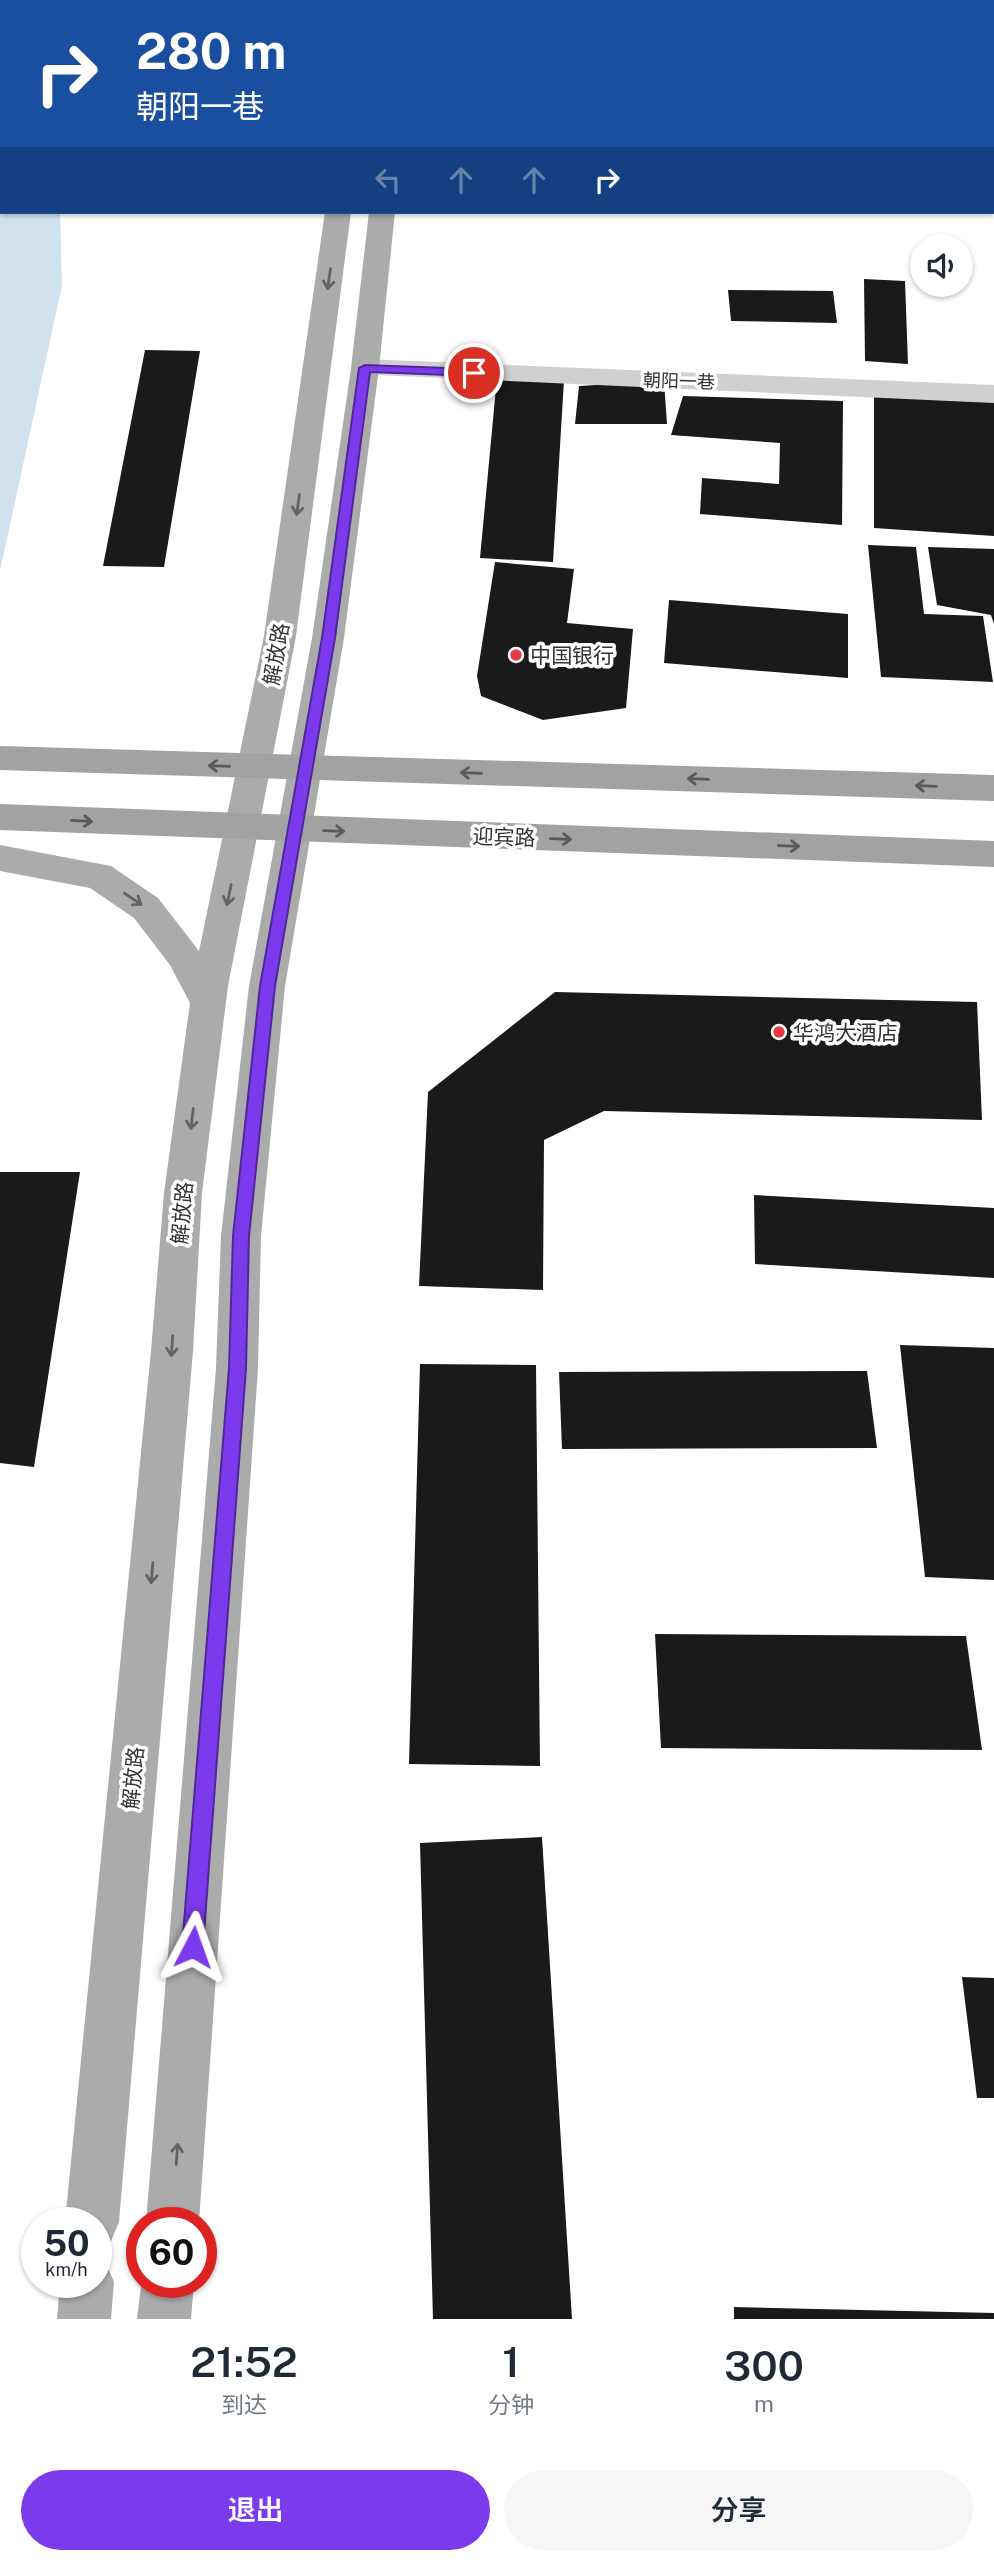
<!DOCTYPE html>
<html lang="zh">
<head>
<meta charset="utf-8">
<style>
	:root { --surface:#fff; --page:#f6f6f7; --text:#1f2937; --muted:#747a83; --accent:#7c3aed }
	body { margin:0; font-family:"Public Sans","Noto Sans SC",sans-serif; background:var(--page); color:var(--text); height:100vh; display:flex; flex-direction:column; font-size:26px; white-space:nowrap }
	* { box-sizing:border-box; margin:0 }
	p { font-size:23px; color:var(--muted) }
	.icon { flex:none; width:38px; height:38px; fill:none; stroke:currentColor; stroke-width:2; stroke-linecap:round; stroke-linejoin:round }
	.map { position:relative; height:2319px; overflow:hidden }
	.panel { display:flex; flex-direction:column; background:var(--surface); flex:1 }
	.panel>* { flex:none }
	.hud { position:absolute; left:0px; top:0px; width:994px; height:214px; box-shadow:0 2px 5px #0004; background:#1a4fa0; color:#fff; overflow:hidden }
	.tools { position:absolute; left:910px; top:234px; display:grid; gap:14px }
	.tools a { display:grid; place-items:center; width:63px; height:63px; border-radius:50%; background:var(--surface); box-shadow:0 2px 5px #0004; font-size:35px }
	.speed { position:absolute; left:21px; top:2207px; display:flex; gap:14px; font-size:35px; font-weight:700; text-align:center }
	.speed>* { display:grid; place-content:center; width:91px; height:91px; border-radius:50%; background:var(--surface); box-shadow:0 2px 5px #0004; line-height:1 }
	.speed small { font-size:18px; font-weight:400 }
	.speed .limit { border:10px solid #d22; background:#fff; color:#111 }
	.pin { position:absolute; display:grid; place-items:center; width:60px; height:60px; color:#fff; margin:-30px; border:4px solid #fff; border-radius:50%; box-shadow:0 2px 7px #0007 }
	.me { position:absolute; width:77px; margin:-38px; rotate:4deg; stroke-linejoin:round; filter:drop-shadow(0 0 5px #0008) }
	.turn { display:flex; align-items:center; gap:24px; height:147px; padding:0 21px; font-size:32px }
	.turn .icon { width:91px; height:91px; stroke-width:2.5 }
	.turn b { display:block; font-size:49px; line-height:60px }
	.lanes { display:flex; align-items:center; height:66px; padding:0 21px; background:#0003; justify-content:center; gap:35px; direction:ltr }
	.lanes .off { opacity:.35 }
	.eta { display:flex; justify-content:space-evenly; align-items:center; height:119px; text-align:center }
	.eta b { font-size:42px; font-weight:600; line-height:49px }
	.primary-button { display:flex; gap:14px; margin-top:auto; padding:14px 21px }
	.primary-button a { flex:1; height:80px; border-radius:42px; background:var(--accent); color:#fff; font-size:28px; font-weight:600; line-height:80px; text-align:center }
	.primary-button a+a { background:var(--page); color:var(--text) }
	.map>svg:first-child { display:block }
	.water { fill:#cfe2ee }
	.building { fill:#1a1a1a }
	.lines { fill:none; stroke-linecap:round; stroke-linejoin:round }
	.minor { fill:#d0d0d0; fill-rule:evenodd }
	.primary { fill:#ababab; fill-rule:evenodd }
	.trunk { fill:#a2a2a2; fill-rule:evenodd }
	.oneway { stroke:#636363 }
	.oneway2 { stroke:#5a5a5a }
	.route { fill:#7c3aed; stroke:#51269a; stroke-width:2 }
	.poi-dot { fill:#e63946; stroke:#fff; stroke-width:2.5 }
	.labels { text-anchor:middle; dominant-baseline:central; stroke-width:7; stroke-linejoin:round; paint-order:stroke }
	.far-street-label { font-size:18px; fill:#333; stroke:#fff }
	.street-label { font-size:21px; fill:#333; stroke:#fff }
	.poi-label { font-size:21px; fill:#333; stroke:#fff; text-anchor:start }
</style>
</head>
<body>
<div class="map">
<svg width="994" height="2319" viewBox="0 0 994 2319">
	<rect width="100%" height="100%" fill="#fff"/>
	<path class="water" d="M 0,0 L 30,2 L 2,2 L 2,212 L 60,212 L 62,285 L 0,571 Z"/>
	<path class="building" d="M 864,279 L 905,281 L 908,364 L 865,361 Z
		M 728,290 L 833,291 L 837,323 L 731,321 Z
		M 145,350 L 200,351 L 164,567 L 103,566 Z
		M 497,377 L 564,380 L 553,562 L 480,558 Z
		M 664,381 L 667,424 L 575,424 L 579,386 Z
		M 874,391 L 994,396 L 994,536 L 874,528 Z
		M 683,396 L 843,401 L 842,525 L 700,514 L 702,478 L 779,484 L 780,443 L 671,435 Z
		M 868,545 L 916,547 L 924,614 L 983,616 L 993,682 L 881,677 Z
		M 928,547 L 994,549 L 994,624 L 991,615 L 937,605 Z
		M 495,562 L 574,569 L 567,623 L 633,629 L 626,708 L 543,720 L 481,696 L 477,676 Z
		M 669,600 L 848,614 L 848,678 L 664,663 Z
		M 555,992 L 977,1002 L 982,1120 L 604,1111 L 544,1140 L 543,1290 L 419,1286 L 428,1092 Z
		M 0,1172 L 80,1172 L 34,1467 L 0,1463 Z
		M 754,1195 L 994,1208 L 994,1278 L 755,1264 Z
		M 900,1345 L 994,1348 L 994,1580 L 925,1577 Z
		M 420,1364 L 536,1365 L 540,1766 L 409,1764 Z
		M 867,1371 L 877,1448 L 562,1449 L 559,1372 Z
		M 655,1634 L 966,1636 L 982,1750 L 661,1748 Z
		M 542,1837 L 572,2319 L 433,2319 L 420,1843 Z
		M 962,1977 L 994,1978 L 994,2098 L 977,2098 Z
		M 734,2307 L 994,2313 L 994,2319 L 734,2319 Z"/>
	<g class="lines">
		<path class="minor" d="M 365,359 L 994,385 L 994,403 L 355,374 L 351,368 L 355,362 Z"/>
		<path class="primary" d="M 356,0 L 378,0 L 355,2 Z
			M 395,0 L 417,0 L 417,2 L 395,2 Z
			M 325,212 L 351,212 L 296,636 L 228,986 L 202,1193 L 193,1351 L 119,2222 L 111,2241 L 96,2247 L 96,2222 L 65,2222 L 151,1351 L 164,1193 L 190,1003 L 170,965 L 134,918 L 90,888 L 0,871 L 0,845 L 111,866 L 158,898 L 199,951 L 264,636 Z
			M 369,212 L 395,212 L 379,368 L 344,638 L 285,986 L 261,1236 L 258,1368 L 199,2222 L 146,2222 L 216,1368 L 221,1236 L 249,986 L 312,638 L 351,368 Z
			M 96,2259 L 106,2263 L 114,2282 L 111,2319 L 57,2319 L 60,2282 L 96,2282 Z
			M 142,2278 L 142,2282 L 194,2282 L 191,2319 L 137,2319 Z"/>
		<path class="trunk" d="M 0,746 L 994,775 L 994,801 L 0,770 Z
			M 0,804 L 994,841 L 994,867 L 0,830 Z"/>
	</g>
	<defs><path id="oneway-shaft" d="M-6 0H5M1.5-3L5.5 0L1.5 3" fill="none" stroke-width="1.6" stroke-linecap="round" stroke-linejoin="round" transform="scale(1.75)"/></defs>
	<g class="oneway">
		<use href="#oneway-shaft" transform="translate(329 279) rotate(98)"/>
		<use href="#oneway-shaft" transform="translate(298 505) rotate(98)"/>
		<use href="#oneway-shaft" transform="translate(229 895) rotate(102)"/>
		<use href="#oneway-shaft" transform="translate(133 899) rotate(34)"/>
		<use href="#oneway-shaft" transform="translate(192 1119) rotate(97)"/>
		<use href="#oneway-shaft" transform="translate(172 1346) rotate(94)"/>
		<use href="#oneway-shaft" transform="translate(152 1573) rotate(95)"/>
		<use href="#oneway-shaft" transform="translate(177 2154) rotate(-86)"/>
	</g>
	<g class="oneway2">
		<use href="#oneway-shaft" transform="translate(219 766) rotate(-178)"/>
		<use href="#oneway-shaft" transform="translate(471 773) rotate(-178)"/>
		<use href="#oneway-shaft" transform="translate(698 779) rotate(-178)"/>
		<use href="#oneway-shaft" transform="translate(926 786) rotate(-178)"/>
		<use href="#oneway-shaft" transform="translate(82 821) rotate(3)"/>
		<use href="#oneway-shaft" transform="translate(334 831) rotate(2)"/>
		<use href="#oneway-shaft" transform="translate(561 839) rotate(2)"/>
		<use href="#oneway-shaft" transform="translate(789 846) rotate(2)"/>
	</g>
	<path class="route" d="M 365,365 L 474,369 L 479,373 L 474,376 L 370,372 L 335,638 L 275,986 L 249,1236 L 246,1368 L 203,1947 L 200,1954 L 193,1957 L 185,1954 L 182,1947 L 229,1368 L 233,1236 L 260,986 L 322,638 L 359,368 Z"/>
	<g class="poi-dot">
		<circle cx="516" cy="655" r="7"/>
		<circle cx="779" cy="1032" r="7"/>
	</g>
	<g class="labels">
		<g class="far-street-label">
			<text transform="translate(679 381) rotate(2)">朝阳一巷</text>
		</g>
		<g class="street-label">
			<text transform="translate(276 654) rotate(-80)">解放路</text>
			<text transform="translate(504 837) rotate(2)">迎宾路</text>
			<text transform="translate(182 1213) rotate(-85)">解放路</text>
			<text transform="translate(133 1778) rotate(-85)">解放路</text>
		</g>
		<g class="poi-label">
			<text x="530" y="655">中国银行</text>
			<text x="793" y="1032">华鸿大酒店</text>
		</g>
	</g>
</svg>
<div class="tools">
<a><svg class="icon" aria-label="sound" viewBox="0 0 24 24"><path d="M4 9h4l5-4v14l-5-4H4zM17 9q2 3 0 6"/></svg></a>
</div>
<div class="speed"><div>50<small>km/h</small></div><div class="limit">60</div></div>
<div class="pin" style="left:474px;top:373px;background:#d93025"><svg class="icon" aria-label="arrive" viewBox="0 0 24 24"><path d="M6 21V4h12l-3 4 3 4H6"/></svg></div>
<svg class="me" style="left:193px;top:1947px" viewBox="-20 -20 40 40"><path d="M0-17L14 15 0 8-14 15z" fill="#7c3aed" stroke="#fff" stroke-width="4"/></svg>
<div class="hud">
<div class="turn"><svg class="icon" aria-label="right" viewBox="0 0 24 24"><path d="M7 20v-9h11M14 6l5 5-5 5"/></svg><div><b>280 m</b>朝阳一巷</div></div>
<div class="lanes"><svg class="icon off" aria-label="left" viewBox="0 0 24 24"><path d="M17 20v-9H6M10 6l-5 5 5 5"/></svg><svg class="icon off" aria-label="ahead" viewBox="0 0 24 24"><path d="M12 20V5M6 11l6-6 6 6"/></svg><svg class="icon off" aria-label="ahead" viewBox="0 0 24 24"><path d="M12 20V5M6 11l6-6 6 6"/></svg><svg class="icon" aria-label="right" viewBox="0 0 24 24"><path d="M7 20v-9h11M14 6l5 5-5 5"/></svg></div>
</div>
</div>
<section class="panel">
<div class="eta">
<div><b>21:52</b><p>到达</p></div>
<div><b>1</b><p>分钟</p></div>
<div><b>300</b><p>m</p></div>
</div>
<div class="primary-button"><a>退出</a><a>分享</a></div>
</section>
</body>
</html>
